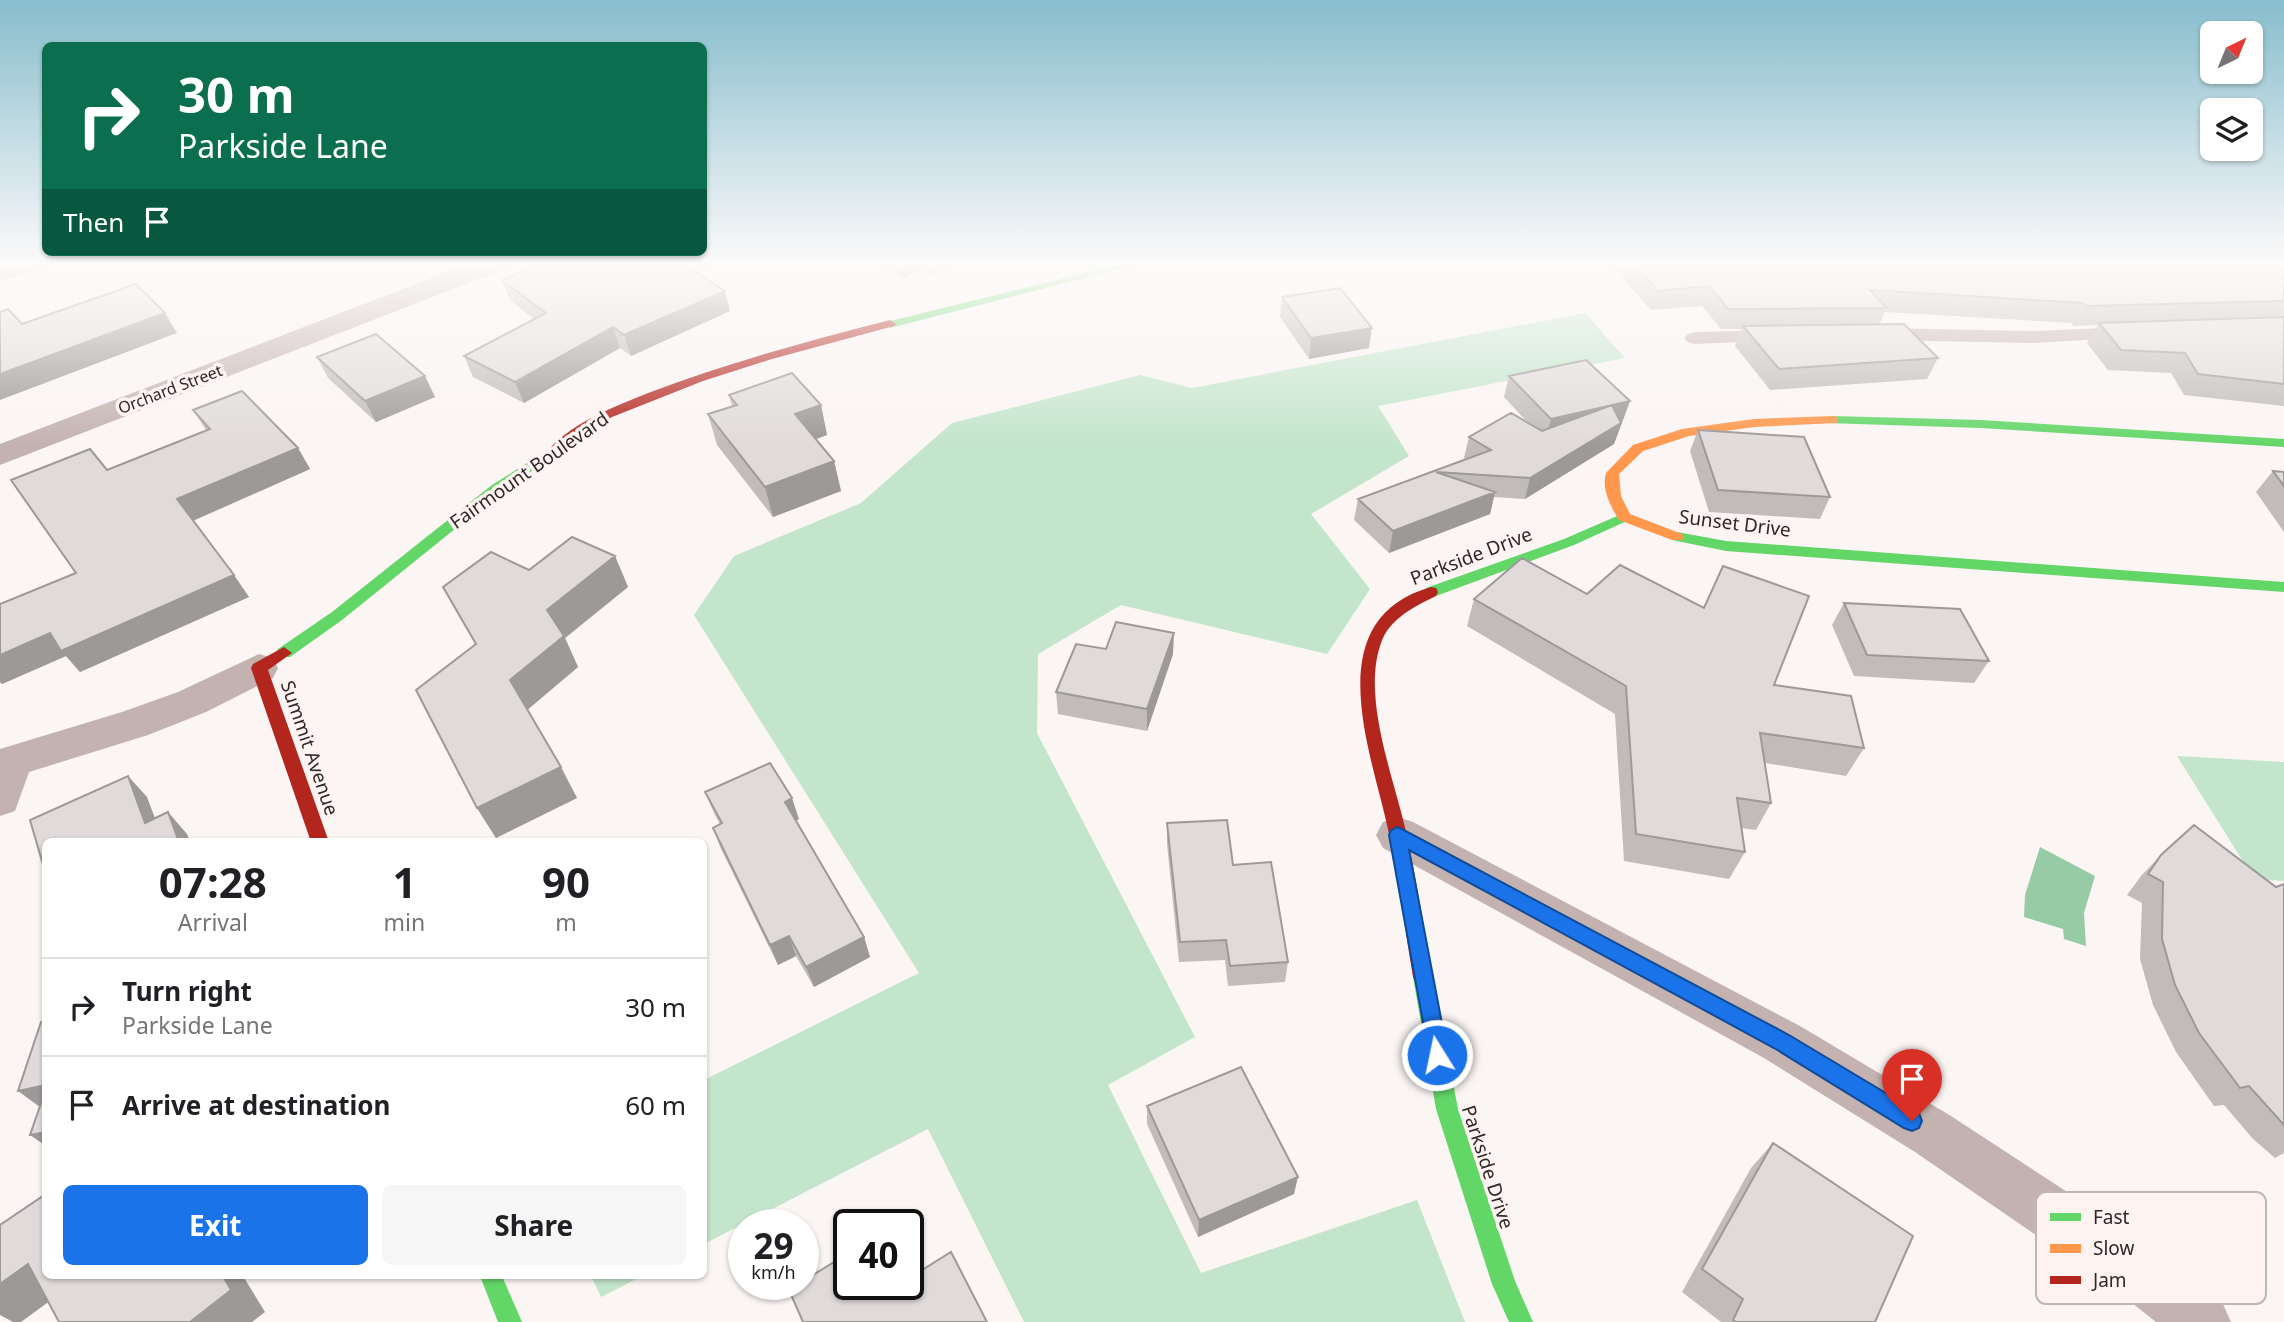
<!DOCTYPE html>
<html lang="en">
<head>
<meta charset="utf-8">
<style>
	:root { --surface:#fff; --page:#f6f6f6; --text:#202124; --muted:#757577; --line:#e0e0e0; --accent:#1a73e8 }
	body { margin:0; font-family:"Noto Sans",sans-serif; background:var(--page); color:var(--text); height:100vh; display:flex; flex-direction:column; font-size:26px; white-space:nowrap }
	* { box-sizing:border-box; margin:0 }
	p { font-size:23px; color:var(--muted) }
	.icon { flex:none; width:38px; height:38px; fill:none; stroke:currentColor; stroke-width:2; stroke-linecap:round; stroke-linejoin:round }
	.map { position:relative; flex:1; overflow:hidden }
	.panel { position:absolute; left:42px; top:838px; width:665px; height:441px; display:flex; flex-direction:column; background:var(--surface); border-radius:10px; box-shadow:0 2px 5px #0004 }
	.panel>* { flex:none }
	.top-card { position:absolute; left:42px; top:42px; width:665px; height:214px; border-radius:10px; box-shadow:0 2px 5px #0004; background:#0b6e4f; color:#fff; overflow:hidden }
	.needle { width:46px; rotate:43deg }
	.buttons { position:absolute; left:2200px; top:21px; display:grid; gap:14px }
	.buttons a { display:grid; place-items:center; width:63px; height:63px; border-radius:10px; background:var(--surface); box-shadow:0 2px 5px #0004; font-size:35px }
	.speed { position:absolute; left:728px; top:1209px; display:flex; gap:14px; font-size:35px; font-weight:700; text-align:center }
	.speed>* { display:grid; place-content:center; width:91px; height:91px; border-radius:50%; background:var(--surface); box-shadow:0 2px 5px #0004; line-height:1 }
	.speed small { font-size:18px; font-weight:400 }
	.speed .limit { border:4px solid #111; border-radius:10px; background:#fff; color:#111 }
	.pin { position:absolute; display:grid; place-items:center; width:60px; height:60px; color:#fff; margin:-72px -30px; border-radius:50% 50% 50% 0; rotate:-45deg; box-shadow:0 0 7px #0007 }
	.pin .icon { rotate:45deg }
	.me { position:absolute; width:77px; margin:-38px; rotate:350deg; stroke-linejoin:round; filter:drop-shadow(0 0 5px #0008) }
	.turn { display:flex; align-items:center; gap:24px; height:147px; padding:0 21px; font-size:32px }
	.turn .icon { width:91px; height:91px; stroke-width:2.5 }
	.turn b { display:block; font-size:49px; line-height:60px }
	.then { display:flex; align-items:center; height:66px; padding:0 21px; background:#0003; gap:14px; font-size:26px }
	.eta { display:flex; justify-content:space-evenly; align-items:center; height:119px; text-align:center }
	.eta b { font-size:42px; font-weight:700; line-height:49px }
	.action { display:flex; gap:14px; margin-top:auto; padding:14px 21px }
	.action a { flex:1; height:80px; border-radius:10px; background:var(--accent); color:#fff; font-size:28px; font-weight:700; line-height:80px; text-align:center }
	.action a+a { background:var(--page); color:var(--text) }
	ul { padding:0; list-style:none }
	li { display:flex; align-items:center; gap:21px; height:98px; padding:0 21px; border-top:2px solid var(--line) }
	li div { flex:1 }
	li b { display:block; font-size:26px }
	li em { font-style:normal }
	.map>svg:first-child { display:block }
	.green { fill:#c3e5cb }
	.water { fill:#96cba5 }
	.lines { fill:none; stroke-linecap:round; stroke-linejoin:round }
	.lane { fill:#c3b2af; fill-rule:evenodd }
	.street { fill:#c3b2af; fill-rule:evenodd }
	.fast { fill:#63d668; fill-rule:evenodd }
	.slow { fill:#ff974d; fill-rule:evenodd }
	.jam { fill:#b3261e; fill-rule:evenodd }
	.wall { fill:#c1bcbb }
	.shaded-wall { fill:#9d9999 }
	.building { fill:#e0dbda; stroke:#9d9999; stroke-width:2 }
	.route { fill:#1a73e8; stroke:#114b97; stroke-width:2 }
	.labels { text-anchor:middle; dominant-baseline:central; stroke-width:7; stroke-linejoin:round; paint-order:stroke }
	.far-street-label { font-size:16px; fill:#2e2928; stroke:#fef3f1 }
	.street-label { font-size:19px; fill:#2e2928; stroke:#fef3f1 }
	.key { fill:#fef3f1; stroke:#c0b6b5; stroke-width:2 }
	.key-label { font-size:19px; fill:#2e2928 }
</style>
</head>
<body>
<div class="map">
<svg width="2284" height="1322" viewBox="0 0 2284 1322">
	<rect width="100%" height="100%" fill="#fbf5f4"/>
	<path class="green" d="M 1585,313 L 1625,358 L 1378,406 L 1409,456 L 1311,514 L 1370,589 L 1327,654 L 1121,605 L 1038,654 L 1037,733 L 1195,1037 L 1108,1085 L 1201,1273 L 1417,1200 L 1465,1322 L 1024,1322 L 928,1129 L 704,1244 L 704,1080 L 919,973 L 694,615 L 734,556 L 861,503 L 952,423 L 1140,375 L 1192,388 Z
		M 2177,756 L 2284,762 L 2284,881 L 2254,879 Z
		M 591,1276 L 642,1276 L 601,1297 Z"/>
	<path class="water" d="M 2040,847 L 2095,876 L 2084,913 L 2086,946 L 2064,939 L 2063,929 L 2024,917 L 2025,895 Z"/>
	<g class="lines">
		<path class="lane" d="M 22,262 L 52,262 L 49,266 L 0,281 L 0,269 Z
			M 2131,327 L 2138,329 L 2142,333 L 2138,337 L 2033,343 L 1877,340 L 1870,338 L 1866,334 L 1870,330 L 1877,328 L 2033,331 Z
			M 1777,330 L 1784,332 L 1788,336 L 1784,340 L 1695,344 L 1688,342 L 1684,338 L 1688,334 L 1695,332 Z"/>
		<path class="street" d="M 473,262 L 510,262 L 507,268 L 0,465 L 0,444 Z
			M 259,654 L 273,658 L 278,668 L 273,678 L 206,712 L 148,735 L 29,772 L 15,811 L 0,816 L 0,749 L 122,712 L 178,692 Z
			M 1398,817 L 1413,822 L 1800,1026 L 1951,1116 L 2153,1248 L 2222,1302 L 2231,1322 L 2156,1322 L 2113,1288 L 1915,1152 L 1764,1058 L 1383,848 L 1376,835 L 1383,822 Z"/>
		<path class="fast" d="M 1130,262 L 1147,262 L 890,328 L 884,324 L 886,322 Z
			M 1832,416 L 1981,420 L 2284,439 L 2284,447 L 1981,428 L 1827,423 L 1827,417 Z
			M 557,444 L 562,445 L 562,451 L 502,491 L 342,620 L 290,657 L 278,657 L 276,653 L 278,649 L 332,612 L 492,485 Z
			M 1624,513 L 1631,517 L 1629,520 L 1574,545 L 1436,596 L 1426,596 L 1424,592 L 1426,588 L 1564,539 Z
			M 1677,532 L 1726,541 L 2284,582 L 2284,592 L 1726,551 L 1672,540 L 1670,537 L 1672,534 Z
			M 1423,968 L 1430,971 L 1433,977 L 1458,1109 L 1515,1281 L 1533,1322 L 1509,1322 L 1492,1284 L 1436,1109 L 1413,977 L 1416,971 Z
			M 480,1276 L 502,1276 L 522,1322 L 498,1322 Z"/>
		<path class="slow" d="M 1832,416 L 1837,417 L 1837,423 L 1754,427 L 1689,436 L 1643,451 L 1619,474 L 1621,496 L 1630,514 L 1682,534 L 1684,537 L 1682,540 L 1672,540 L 1619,520 C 1611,507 1601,489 1606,473 L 1633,445 L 1682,429 L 1754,419 Z"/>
		<path class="jam" d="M 890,320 L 896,324 L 894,326 L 772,359 L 703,381 L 612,417 L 562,451 L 552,451 L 550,448 C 574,422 616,406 648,393 C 727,363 808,341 890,320 Z
			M 1431,587 L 1436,588 L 1438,592 L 1436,596 C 1415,606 1389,619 1381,643 C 1361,699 1395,780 1407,836 C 1417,882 1424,930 1433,977 L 1430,983 L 1423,986 L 1416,983 L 1413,977 C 1405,929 1399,882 1389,834 C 1373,755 1315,620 1431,587 Z
			M 284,647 L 292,653 L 268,670 L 329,842 L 311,842 L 251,668 L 253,664 Z"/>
	</g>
	<path class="wall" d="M 874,262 L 959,262 L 933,274 L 923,269 L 903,278 Z
		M 1608,262 L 2284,262 L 2284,406 L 2184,395 L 2171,373 L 2108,370 L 2087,343 L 2098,325 L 2074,326 L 2071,323 L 1885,312 L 1879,325 L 1938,358 L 1927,379 L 1770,390 L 1735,346 L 1741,329 L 1721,329 L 1702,306 L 1651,310 Z
		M 695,272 L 730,311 L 631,356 L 620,348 L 524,403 L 473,377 L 464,356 L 534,319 L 510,300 L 502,280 Z
		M 1282,297 L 1369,348 L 1309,359 L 1280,317 Z
		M 317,357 L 425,376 L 435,397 L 376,422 L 328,378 Z
		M 1509,376 L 1630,401 L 1614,444 L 1525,499 L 1494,497 L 1490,514 L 1389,553 L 1354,520 L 1358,499 L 1466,459 L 1464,458 L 1469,437 L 1529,424 L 1504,397 Z
		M 729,395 L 821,405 L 827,435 L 816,439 L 834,461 L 841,491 L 773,517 L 717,445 L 708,414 L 732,406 Z
		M 193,410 L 298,448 L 310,469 L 193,521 L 249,597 L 80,672 L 66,656 L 2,684 L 0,682 L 0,604 L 76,573 L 107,470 L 206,430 Z
		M 1698,430 L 1830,497 L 1820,519 L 1709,512 L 1690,451 Z
		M 2273,471 L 2284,472 L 2284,532 L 2256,492 Z
		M 615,556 L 628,587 L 565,638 L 578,667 L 527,710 L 577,798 L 496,838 L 477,808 L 476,645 L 443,587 L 529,570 Z
		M 1587,594 L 1774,685 L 1864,748 L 1846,776 L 1765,763 L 1771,803 L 1756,830 L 1741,828 L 1745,852 L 1729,879 L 1624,861 L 1615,714 L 1467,626 L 1474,599 Z
		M 1844,603 L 1989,661 L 1974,683 L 1854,676 L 1832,625 Z
		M 1106,649 L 1173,654 L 1147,731 L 1058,714 L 1056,692 Z
		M 705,792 L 799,819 L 796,821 L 864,937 L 870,957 L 814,987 L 796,956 L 778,965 L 721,849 L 713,828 L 720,824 L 714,813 Z
		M 1167,823 L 1233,865 L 1288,962 L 1285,982 L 1228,986 L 1225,960 L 1179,962 L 1167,844 Z
		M 2161,855 L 2276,887 L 2284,884 L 2284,1153 L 2275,1158 L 2253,1139 L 2224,1105 L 2214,1106 L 2176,1052 L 2153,1005 L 2140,959 L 2142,903 L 2127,895 L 2141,876 Z
		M 1147,1106 L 1294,1194 L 1198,1237 L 1147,1124 Z
		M 1773,1143 L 1875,1322 L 1721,1322 L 1682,1292 L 1751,1168 Z"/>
	<path class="shaded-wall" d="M 676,262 L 717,262 L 680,279 Z
		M 900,262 L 922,262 L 923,269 L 903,278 Z
		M 931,262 L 959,262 L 933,274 Z
		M 725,291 L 730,311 L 631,356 L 624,335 Z
		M 165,313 L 177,333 L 0,400 L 0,374 Z
		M 613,327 L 620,348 L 524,403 L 515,382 Z
		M 1372,328 L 1369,348 L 1309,359 L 1311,338 Z
		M 425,376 L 435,397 L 376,422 L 365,401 Z
		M 1630,401 L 1614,444 L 1525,499 L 1530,478 L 1545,440 L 1551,419 Z
		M 821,405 L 827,435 L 802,444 L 795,414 Z
		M 298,448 L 310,469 L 192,521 L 177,499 Z
		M 834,461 L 841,491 L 773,517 L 765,487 Z
		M 1495,492 L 1490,514 L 1389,553 L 1393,531 Z
		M 615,556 L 628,587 L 565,638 L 578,667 L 526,711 L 510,680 L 547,610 Z
		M 234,575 L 249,597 L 80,672 L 66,656 L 2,684 L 0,682 L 0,655 L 50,633 Z
		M 1174,633 L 1173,654 L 1147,731 L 1147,709 Z
		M 561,767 L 577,798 L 496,838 L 477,808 Z
		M 128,776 L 147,797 L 164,842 L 145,823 Z
		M 792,798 L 799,819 L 791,823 L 785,802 Z
		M 168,812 L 187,834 L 190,842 L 179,842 Z
		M 789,936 L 796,956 L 778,965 L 770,945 Z
		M 864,937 L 870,957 L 814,987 L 806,967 Z
		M 46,1085 L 46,1109 L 44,1110 L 18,1091 Z
		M 46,1132 L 46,1146 L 30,1135 Z
		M 1298,1177 L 1294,1194 L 1198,1237 L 1199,1220 Z
		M 28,1264 L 69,1287 L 21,1322 L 13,1322 L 0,1315 L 0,1284 Z
		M 223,1276 L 243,1276 L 265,1312 L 252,1322 L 190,1322 Z"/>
	<path class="building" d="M 548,262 L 680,262 L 725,291 L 624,335 L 613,327 L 515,382 L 464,356 L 546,313 L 502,280 Z
		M 1632,262 L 2284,262 L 2284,301 L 2086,306 L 2083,303 L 1870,290 L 1887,308 L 1728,309 L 1709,286 L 1658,291 Z
		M 136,284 L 165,313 L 0,374 L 0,312 L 8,309 L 22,324 Z
		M 1340,288 L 1372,328 L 1311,338 L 1282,297 Z
		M 2284,317 L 2284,384 L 2198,374 L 2185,353 L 2121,350 L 2099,323 Z
		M 1904,324 L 1938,358 L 1779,369 L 1743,326 Z
		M 376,334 L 425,376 L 365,401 L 317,357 Z
		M 1586,360 L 1630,401 L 1551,419 L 1509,376 Z
		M 792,373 L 821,405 L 795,414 L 834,461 L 765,487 L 708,414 L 737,405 L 729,395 Z
		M 242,391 L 298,448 L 177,499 L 234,575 L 61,651 L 50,633 L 0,655 L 0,604 L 76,573 L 11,480 L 90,449 L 107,470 L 210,429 L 193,410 Z
		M 1612,405 L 1621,423 L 1530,478 L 1436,472 L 1495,492 L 1393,531 L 1358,499 L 1491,450 L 1469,437 L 1511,413 L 1542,431 Z
		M 1698,430 L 1804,437 L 1830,497 L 1718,490 Z
		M 2273,471 L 2284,472 L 2284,486 Z
		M 572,537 L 615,556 L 547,610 L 564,636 L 510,680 L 561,767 L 477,808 L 416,690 L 476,644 L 443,587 L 491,552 L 529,570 Z
		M 1522,558 L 1587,594 L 1620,565 L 1704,608 L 1723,566 L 1809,596 L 1774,685 L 1851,696 L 1864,748 L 1760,733 L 1771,803 L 1737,798 L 1745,852 L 1636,834 L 1626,686 L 1474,599 Z
		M 1844,603 L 1960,609 L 1989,661 L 1867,655 Z
		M 1116,622 L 1174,633 L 1147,709 L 1056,692 L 1076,644 L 1106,649 Z
		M 770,763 L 792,798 L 785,802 L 864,937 L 806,967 L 789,936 L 770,945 L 713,828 L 722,823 L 705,792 Z
		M 128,776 L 145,823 L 168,812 L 179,842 L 46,842 L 46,875 L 30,820 Z
		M 1227,820 L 1233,865 L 1271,862 L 1288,962 L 1230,966 L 1226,940 L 1180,942 L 1167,823 Z
		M 2194,825 L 2276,887 L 2284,884 L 2284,1125 L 2249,1086 L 2240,1088 L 2199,1033 L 2175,985 L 2162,939 L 2163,882 L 2148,874 L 2161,855 Z
		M 46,1021 L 46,1085 L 18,1091 L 41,1022 Z
		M 1241,1067 L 1298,1177 L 1199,1220 L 1147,1106 Z
		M 46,1089 L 46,1132 L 30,1135 Z
		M 1773,1143 L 1913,1236 L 1875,1322 L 1736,1322 L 1733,1320 L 1743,1299 L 1702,1269 Z
		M 46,1194 L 46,1276 L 223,1276 L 231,1290 L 190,1322 L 59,1322 L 28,1264 L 0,1284 L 0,1225 Z
		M 908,1243 L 922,1270 L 951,1252 L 987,1322 L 803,1322 L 789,1290 L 798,1284 L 803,1284 L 803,1281 L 849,1253 L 849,1284 L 908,1284 Z"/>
	<linearGradient id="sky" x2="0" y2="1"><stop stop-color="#87bdcd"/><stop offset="0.59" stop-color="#fdfafa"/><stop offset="1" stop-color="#fdfafa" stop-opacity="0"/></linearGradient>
	<rect width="2284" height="447" fill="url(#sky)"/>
	<path class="route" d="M 1398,827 L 1789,1035 L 1919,1113 L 1922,1121 L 1919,1128 L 1912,1131 L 1904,1128 L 1774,1048 L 1409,850 L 1448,1055 L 1445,1061 L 1437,1064 L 1430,1061 L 1389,835 L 1391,830 Z"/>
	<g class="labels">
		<g class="far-street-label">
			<text transform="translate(170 389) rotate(-21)">Orchard Street</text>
		</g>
		<g class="street-label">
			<text transform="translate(529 470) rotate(-35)">Fairmount Boulevard</text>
			<text transform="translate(1735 523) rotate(7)">Sunset Drive</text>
			<text transform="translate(1471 556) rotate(-21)">Parkside Drive</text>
			<text transform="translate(310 748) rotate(71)">Summit Avenue</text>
			<text transform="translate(1488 1167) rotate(72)">Parkside Drive</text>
		</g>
	</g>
	<rect x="2036" y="1192" width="230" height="112" rx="10" class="key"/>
	<rect x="2050" y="1213" width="31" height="8" fill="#63d668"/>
	<rect x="2050" y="1244" width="31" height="9" fill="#ff974d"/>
	<rect x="2050" y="1276" width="31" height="8" fill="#b3261e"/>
	<g class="key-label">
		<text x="2093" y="1224">Fast</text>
		<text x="2093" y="1255">Slow</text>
		<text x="2093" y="1287">Jam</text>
	</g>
</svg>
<div class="buttons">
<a><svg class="needle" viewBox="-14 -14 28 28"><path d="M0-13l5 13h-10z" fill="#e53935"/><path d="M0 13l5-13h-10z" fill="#757577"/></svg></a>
<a><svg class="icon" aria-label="layers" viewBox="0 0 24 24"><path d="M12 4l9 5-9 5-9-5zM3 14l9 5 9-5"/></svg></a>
</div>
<div class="speed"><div>29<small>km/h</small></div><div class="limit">40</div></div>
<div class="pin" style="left:1912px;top:1121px;background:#d93025"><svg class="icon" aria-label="arrive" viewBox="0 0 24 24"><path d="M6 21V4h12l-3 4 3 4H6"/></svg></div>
<svg class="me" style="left:1437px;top:1055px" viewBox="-20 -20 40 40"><circle r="17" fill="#1a73e8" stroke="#fff" stroke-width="3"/><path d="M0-11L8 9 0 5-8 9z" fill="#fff"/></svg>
<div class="top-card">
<div class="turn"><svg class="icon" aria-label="right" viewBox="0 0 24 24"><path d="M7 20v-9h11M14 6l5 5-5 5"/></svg><div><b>30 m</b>Parkside Lane</div></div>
<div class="then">Then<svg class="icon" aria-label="arrive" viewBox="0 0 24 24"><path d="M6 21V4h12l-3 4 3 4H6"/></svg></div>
</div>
<section class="panel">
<div class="eta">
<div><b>07:28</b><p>Arrival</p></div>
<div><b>1</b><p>min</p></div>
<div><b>90</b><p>m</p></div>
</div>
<ul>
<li><svg class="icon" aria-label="right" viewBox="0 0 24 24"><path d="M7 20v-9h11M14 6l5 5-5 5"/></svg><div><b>Turn right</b><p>Parkside Lane</p></div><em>30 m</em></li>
<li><svg class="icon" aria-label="arrive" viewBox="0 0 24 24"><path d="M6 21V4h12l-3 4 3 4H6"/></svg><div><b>Arrive at destination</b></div><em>60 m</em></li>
</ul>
<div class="action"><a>Exit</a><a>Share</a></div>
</section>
</div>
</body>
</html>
